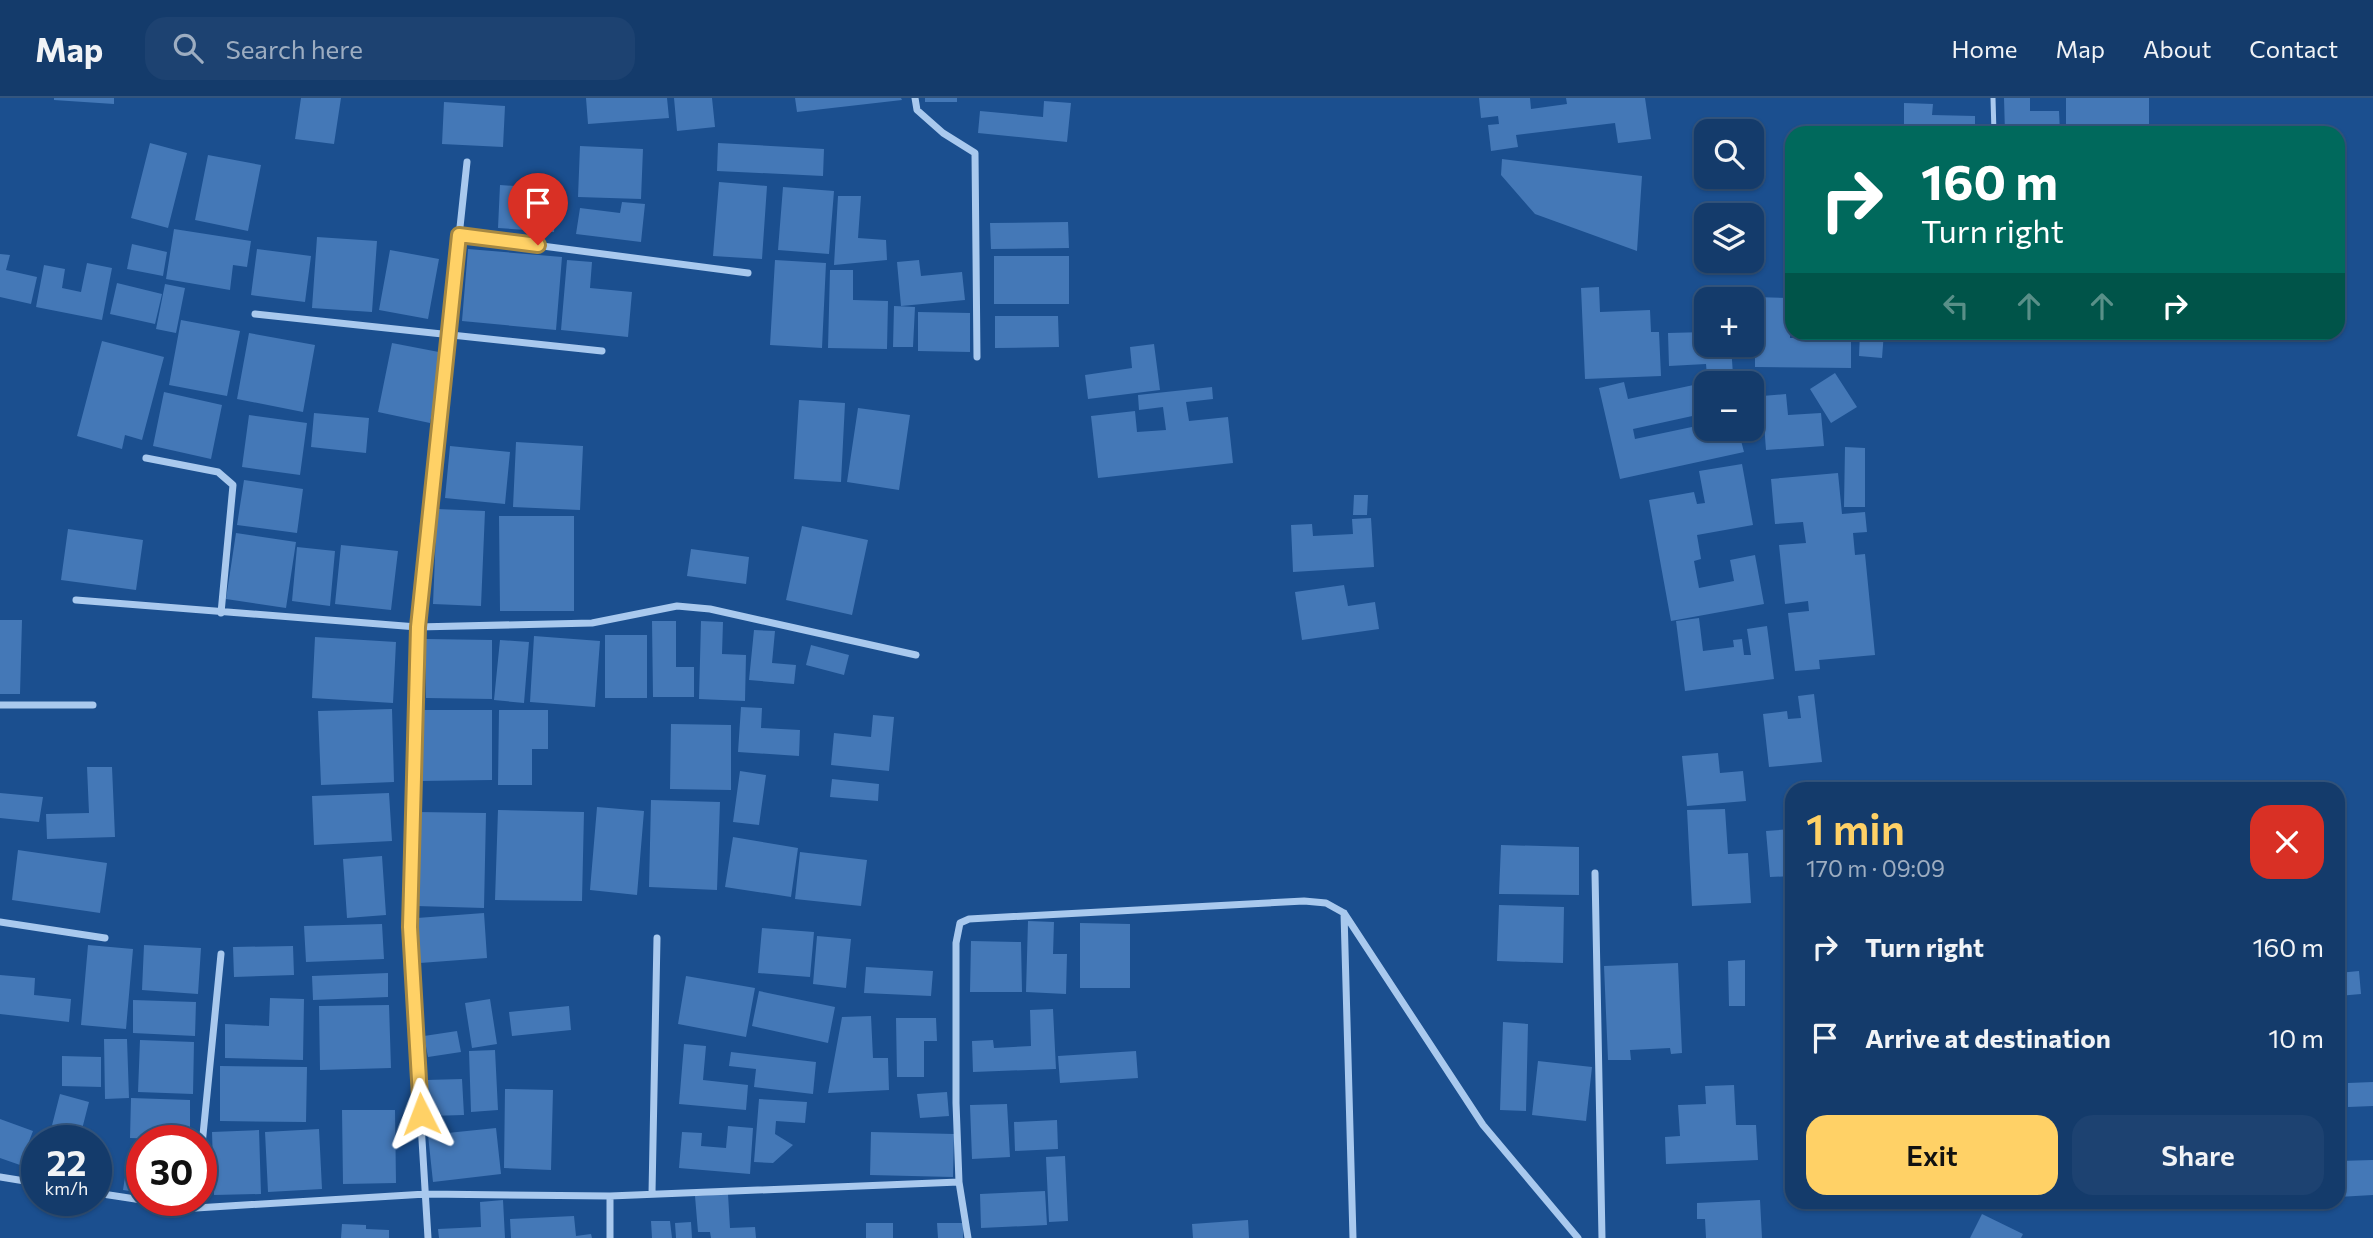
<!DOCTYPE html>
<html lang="en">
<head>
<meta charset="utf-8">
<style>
	:root { --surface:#143b6b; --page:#1d4271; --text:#f1f3f6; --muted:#9dadc1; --line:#33557e; --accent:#ffd166 }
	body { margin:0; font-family:Commissioner,sans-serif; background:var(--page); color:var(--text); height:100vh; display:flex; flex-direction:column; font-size:26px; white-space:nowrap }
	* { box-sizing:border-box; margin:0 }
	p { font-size:23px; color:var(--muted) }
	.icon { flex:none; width:38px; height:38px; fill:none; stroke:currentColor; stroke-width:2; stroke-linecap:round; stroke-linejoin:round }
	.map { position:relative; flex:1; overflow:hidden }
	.details { position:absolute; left:1785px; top:684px; width:560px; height:427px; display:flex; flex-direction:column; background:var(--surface); border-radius:21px; box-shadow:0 2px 5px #0004,0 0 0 2px var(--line) }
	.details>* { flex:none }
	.top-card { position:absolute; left:1785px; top:28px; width:560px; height:214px; border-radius:21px; box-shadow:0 2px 5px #0004,0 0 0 2px var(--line); background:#00695c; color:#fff; overflow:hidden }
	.controls { position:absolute; left:1694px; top:21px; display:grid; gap:14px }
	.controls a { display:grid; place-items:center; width:70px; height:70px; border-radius:14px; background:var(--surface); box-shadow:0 2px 5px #0004,0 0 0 2px var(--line); font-size:35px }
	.speed { position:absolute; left:21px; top:1027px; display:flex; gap:14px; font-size:35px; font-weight:700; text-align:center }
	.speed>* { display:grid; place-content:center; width:91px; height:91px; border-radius:50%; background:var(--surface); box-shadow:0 2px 5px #0004,0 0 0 2px var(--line); line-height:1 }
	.speed small { font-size:18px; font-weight:400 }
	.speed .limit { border:10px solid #d22; background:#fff; color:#111 }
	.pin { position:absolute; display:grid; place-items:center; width:60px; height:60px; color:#fff; margin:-72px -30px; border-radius:50% 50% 50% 0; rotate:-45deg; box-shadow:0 0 7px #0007 }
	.pin .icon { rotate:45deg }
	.me { position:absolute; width:77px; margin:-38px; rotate:357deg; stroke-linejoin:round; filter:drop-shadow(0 0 5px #0008) }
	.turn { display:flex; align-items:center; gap:24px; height:147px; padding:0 21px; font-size:32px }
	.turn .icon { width:91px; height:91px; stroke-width:2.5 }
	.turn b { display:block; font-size:49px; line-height:60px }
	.lanes { display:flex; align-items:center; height:66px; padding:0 21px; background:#0003; justify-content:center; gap:35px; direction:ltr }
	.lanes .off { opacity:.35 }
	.round { display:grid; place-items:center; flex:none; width:74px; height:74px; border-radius:21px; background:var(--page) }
	.head { display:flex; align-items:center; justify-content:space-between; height:119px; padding:0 21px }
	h1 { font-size:42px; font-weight:600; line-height:52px; color:var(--accent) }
	.action { display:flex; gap:14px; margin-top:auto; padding:14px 21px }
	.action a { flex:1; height:80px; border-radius:21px; background:var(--accent); color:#111; font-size:28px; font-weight:600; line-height:80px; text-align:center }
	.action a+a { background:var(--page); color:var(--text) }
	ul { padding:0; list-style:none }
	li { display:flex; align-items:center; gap:21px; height:91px; padding:0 21px }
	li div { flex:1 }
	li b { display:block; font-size:26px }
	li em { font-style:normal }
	header { display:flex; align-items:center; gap:42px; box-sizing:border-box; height:98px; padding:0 35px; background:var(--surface); border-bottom:2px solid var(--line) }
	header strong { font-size:33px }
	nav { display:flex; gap:38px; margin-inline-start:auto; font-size:24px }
	.search { width:490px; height:63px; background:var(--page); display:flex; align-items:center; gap:18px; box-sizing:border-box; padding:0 24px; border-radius:21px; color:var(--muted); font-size:26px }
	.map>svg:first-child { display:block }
	.building { fill:#4478b7 }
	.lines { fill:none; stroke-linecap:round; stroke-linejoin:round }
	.lane { stroke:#a9c9ee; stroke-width:5 }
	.street { stroke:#a9c9ee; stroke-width:7 }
	.route-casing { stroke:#a68842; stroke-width:18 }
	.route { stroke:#ffd166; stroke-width:12 }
</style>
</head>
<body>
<header>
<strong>Map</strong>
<div class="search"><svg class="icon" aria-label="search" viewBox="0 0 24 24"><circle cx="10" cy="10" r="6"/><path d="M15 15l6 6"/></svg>Search here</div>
<nav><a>Home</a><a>Map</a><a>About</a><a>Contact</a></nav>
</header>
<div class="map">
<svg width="2373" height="1140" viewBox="0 0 2373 1140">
	<rect width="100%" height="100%" fill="#1b4f8f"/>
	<path class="building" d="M 54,0 L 114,0 L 114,6 L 54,2 Z
		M 301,0 L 341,0 L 334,46 L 295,41 Z
		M 586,0 L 667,0 L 669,20 L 588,26 Z
		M 674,0 L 712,0 L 715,29 L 677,33 Z
		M 795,0 L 901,0 L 902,2 L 797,14 Z
		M 925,0 L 957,0 L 957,4 L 925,4 Z
		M 1479,0 L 1530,0 L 1531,11 L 1567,6 L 1566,0 L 1645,0 L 1651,41 L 1618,45 L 1615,25 L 1516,37 L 1518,49 L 1491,53 L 1488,27 L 1499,26 L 1498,18 L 1481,20 Z
		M 2004,0 L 2030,0 L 2030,13 L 2059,13 L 2060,35 L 2005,35 Z
		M 2066,0 L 2149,0 L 2149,35 L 2066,35 Z
		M 1044,3 L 1071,5 L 1067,44 L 978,35 L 980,13 L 1043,19 Z
		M 444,4 L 505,8 L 503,49 L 442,46 Z
		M 1904,5 L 1933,6 L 1932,17 L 1975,18 L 1975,35 L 1904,35 Z
		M 150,45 L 187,55 L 168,130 L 131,120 Z
		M 718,45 L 824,51 L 823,78 L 717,73 Z
		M 580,48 L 643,51 L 641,101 L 578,99 Z
		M 208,57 L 261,67 L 248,133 L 195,122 Z
		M 1502,61 L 1642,78 L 1637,153 L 1535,116 L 1501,77 Z
		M 719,84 L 767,88 L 762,161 L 713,158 Z
		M 500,87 L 557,91 L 554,134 L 498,130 Z
		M 783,89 L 834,93 L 829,156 L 778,152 Z
		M 838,98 L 861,98 L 858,140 L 886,142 L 887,162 L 834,167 Z
		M 622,104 L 645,106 L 641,144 L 576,136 L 580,110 L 620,115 Z
		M 1068,124 L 1069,150 L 991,151 L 990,125 Z
		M 174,131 L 251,143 L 247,169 L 233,167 L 230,192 L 166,181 Z
		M 317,139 L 377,143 L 372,214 L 312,210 Z
		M 132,146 L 167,154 L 163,178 L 127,171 Z
		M 257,151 L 311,158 L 305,204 L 251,197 Z
		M 468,151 L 562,159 L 556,232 L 462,223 Z
		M 390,152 L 439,161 L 428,221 L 379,212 Z
		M 0,156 L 10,157 L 6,172 L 37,179 L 31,206 L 0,199 Z
		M 994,158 L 1069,158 L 1069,206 L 994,206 Z
		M 567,162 L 592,164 L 590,190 L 632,194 L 628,239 L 561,232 Z
		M 775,162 L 826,165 L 822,250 L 770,247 Z
		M 919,162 L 921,178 L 962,174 L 965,202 L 901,208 L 897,164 Z
		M 87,165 L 112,170 L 102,222 L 36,209 L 44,167 L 65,171 L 62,190 L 81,194 Z
		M 830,172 L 853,172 L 853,202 L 888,203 L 887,251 L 828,250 Z
		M 117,185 L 162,196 L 155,226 L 110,216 Z
		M 165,186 L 185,190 L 176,235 L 156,231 Z
		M 1599,189 L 1600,214 L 1650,212 L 1651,234 L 1659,234 L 1661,278 L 1585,281 L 1581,190 Z
		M 1755,199 L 1790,200 L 1790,240 L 1821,240 L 1821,234 L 1851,236 L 1851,270 L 1755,269 Z
		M 894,208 L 915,209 L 913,249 L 893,249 Z
		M 918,214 L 970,215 L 970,254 L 918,253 Z
		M 995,218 L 1058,218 L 1059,249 L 995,250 Z
		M 181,222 L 240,233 L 227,298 L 169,287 Z
		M 1706,234 L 1706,247 L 1731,247 L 1733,277 L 1707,278 L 1706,266 L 1669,268 L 1668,235 Z
		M 1860,234 L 1884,234 L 1882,260 L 1859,258 Z
		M 249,235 L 315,247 L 303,314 L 237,301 Z
		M 102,243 L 164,259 L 142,342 L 125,337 L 122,351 L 77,338 Z
		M 392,245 L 444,255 L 430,325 L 378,314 Z
		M 1154,246 L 1160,292 L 1088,301 L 1085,277 L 1132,270 L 1130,249 Z
		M 1835,275 L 1857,309 L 1831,325 L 1810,291 Z
		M 1624,284 L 1628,301 L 1703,285 L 1706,301 L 1706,315 L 1633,331 L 1635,341 L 1706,326 L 1706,331 L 1710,331 L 1711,337 L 1738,331 L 1744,354 L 1620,381 L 1599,290 Z
		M 1212,289 L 1213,301 L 1186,304 L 1189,323 L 1228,319 L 1233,365 L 1098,380 L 1091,318 L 1135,313 L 1137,334 L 1166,332 L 1163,309 L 1139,312 L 1138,297 Z
		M 164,294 L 222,307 L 211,361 L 153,348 Z
		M 1786,296 L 1788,317 L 1821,315 L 1824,348 L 1766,352 L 1762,298 Z
		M 799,302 L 845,305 L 841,384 L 794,381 Z
		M 858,310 L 910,317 L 899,392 L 847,384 Z
		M 314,315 L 369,320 L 366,355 L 311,349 Z
		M 249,317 L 307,325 L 300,377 L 242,369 Z
		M 516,344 L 583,348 L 580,412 L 513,409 Z
		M 450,348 L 510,354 L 505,406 L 445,400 Z
		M 1845,349 L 1865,350 L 1865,409 L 1844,409 Z
		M 1742,366 L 1753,427 L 1697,437 L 1701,461 L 1694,463 L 1699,490 L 1734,483 L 1730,462 L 1755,457 L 1764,506 L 1671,523 L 1649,402 L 1694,394 L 1697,406 L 1705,405 L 1699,373 Z
		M 1838,375 L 1842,416 L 1865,414 L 1867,434 L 1853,435 L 1855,457 L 1865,456 L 1875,557 L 1819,562 L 1820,571 L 1795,573 L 1788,515 L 1809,513 L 1808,503 L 1785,506 L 1779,447 L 1806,445 L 1803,424 L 1775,426 L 1771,381 Z
		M 244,382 L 303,391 L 297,435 L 237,427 Z
		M 1354,397 L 1368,397 L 1367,417 L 1353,417 Z
		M 437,411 L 485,413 L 481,508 L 433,506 Z
		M 499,418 L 574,418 L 574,513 L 500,513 Z
		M 1371,420 L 1374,469 L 1293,474 L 1291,427 L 1312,426 L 1313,438 L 1353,436 L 1352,421 Z
		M 802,428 L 868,442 L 852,517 L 786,502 Z
		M 68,431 L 143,442 L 136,492 L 61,482 Z
		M 236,435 L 296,444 L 286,510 L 226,501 Z
		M 341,447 L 398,453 L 391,512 L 335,506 Z
		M 297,449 L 335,453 L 330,508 L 292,503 Z
		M 691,451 L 749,459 L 746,486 L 687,478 Z
		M 1344,487 L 1348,508 L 1375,504 L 1379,531 L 1302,542 L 1295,494 Z
		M 1699,520 L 1703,553 L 1734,549 L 1733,542 L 1742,541 L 1744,557 L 1751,557 L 1747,531 L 1767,528 L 1774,581 L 1685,593 L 1676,523 Z
		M 0,522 L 22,522 L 20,596 L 0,596 Z
		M 652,523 L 676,523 L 676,569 L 694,569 L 694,599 L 653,599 Z
		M 701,523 L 723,524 L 722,556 L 746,557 L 745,603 L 699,601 Z
		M 754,532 L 775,533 L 772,565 L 796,567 L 794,586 L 749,582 Z
		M 605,537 L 647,537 L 647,600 L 605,600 Z
		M 534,538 L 600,543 L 595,609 L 530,604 Z
		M 315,539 L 396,544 L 393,605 L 312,600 Z
		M 426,541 L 492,542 L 492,601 L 426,600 Z
		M 500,542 L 529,544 L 524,605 L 494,602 Z
		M 811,547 L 849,557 L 844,577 L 806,567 Z
		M 1814,596 L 1822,664 L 1769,669 L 1763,616 L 1787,613 L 1788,621 L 1801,620 L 1798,598 Z
		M 741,609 L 762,610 L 761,630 L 800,632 L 799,658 L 738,654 Z
		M 392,611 L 394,684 L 321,687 L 318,613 Z
		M 418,612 L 492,612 L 492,682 L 419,683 Z
		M 499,612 L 548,612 L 548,651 L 532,651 L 532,687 L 498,687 Z
		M 873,617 L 894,619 L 889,673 L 831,667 L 834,635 L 871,639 Z
		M 671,626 L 731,627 L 731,692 L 670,691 Z
		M 1718,655 L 1720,675 L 1743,673 L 1746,703 L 1687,708 L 1682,658 Z
		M 87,669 L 112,669 L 115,739 L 47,741 L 46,716 L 89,715 Z
		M 740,673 L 766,677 L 759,727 L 733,724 Z
		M 832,681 L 879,686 L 878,703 L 830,699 Z
		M 0,695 L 43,699 L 39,724 L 0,720 Z
		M 389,695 L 392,743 L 314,747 L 312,698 Z
		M 651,702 L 720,704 L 717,792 L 649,789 Z
		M 597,709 L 644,713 L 637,797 L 590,792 Z
		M 1725,711 L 1728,756 L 1748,755 L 1751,805 L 1692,808 L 1687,712 Z
		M 498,712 L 584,714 L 582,803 L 495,802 Z
		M 418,714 L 486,715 L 484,810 L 416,808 Z
		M 1792,731 L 1792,778 L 1770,779 L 1766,733 Z
		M 733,739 L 798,750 L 791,799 L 725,789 Z
		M 1501,747 L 1579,749 L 1579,797 L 1499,796 Z
		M 18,752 L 107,765 L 100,815 L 12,802 Z
		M 800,754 L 867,762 L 861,808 L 795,801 Z
		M 382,758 L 386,817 L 347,820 L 343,761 Z
		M 1499,807 L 1564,809 L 1563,865 L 1497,863 Z
		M 484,815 L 487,860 L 420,865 L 417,820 Z
		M 1028,823 L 1054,824 L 1053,856 L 1067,856 L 1066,896 L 1026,894 Z
		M 1080,825 L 1130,826 L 1130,890 L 1080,890 Z
		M 382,826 L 384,861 L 306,864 L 304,828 Z
		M 762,830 L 814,834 L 810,879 L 758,875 Z
		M 817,838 L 851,841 L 846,890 L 813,886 Z
		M 971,843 L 1021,844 L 1022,894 L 970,894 Z
		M 88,847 L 133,851 L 126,931 L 81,927 Z
		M 144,847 L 201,850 L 198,896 L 142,892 Z
		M 293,848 L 294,877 L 234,879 L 233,849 Z
		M 1745,862 L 1745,908 L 1729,908 L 1728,863 Z
		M 1678,865 L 1682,955 L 1671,956 L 1670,950 L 1630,952 L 1631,962 L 1608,962 L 1604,868 Z
		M 866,869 L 933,873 L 931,898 L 864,895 Z
		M 2359,873 L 2361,896 L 2338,898 L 2338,875 Z
		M 388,875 L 388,899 L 313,902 L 312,878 Z
		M 0,877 L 35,880 L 34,897 L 71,901 L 69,924 L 0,916 Z
		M 686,878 L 755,890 L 746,939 L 678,926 Z
		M 759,893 L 835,909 L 828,945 L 752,928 Z
		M 270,900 L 304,901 L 303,962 L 225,960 L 225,926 L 269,928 Z
		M 490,901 L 497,946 L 472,950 L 465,905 Z
		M 133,902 L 196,904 L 195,938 L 133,935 Z
		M 389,907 L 391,970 L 320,972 L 319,908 Z
		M 569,908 L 571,932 L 512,938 L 509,914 Z
		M 1053,911 L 1056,971 L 973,974 L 972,943 L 993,942 L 994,950 L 1031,948 L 1030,912 Z
		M 871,918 L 873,960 L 888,960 L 889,992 L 828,995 L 842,919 Z
		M 896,920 L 936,920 L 937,943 L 924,943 L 924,979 L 897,979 Z
		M 1503,924 L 1528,926 L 1526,1013 L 1500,1012 Z
		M 457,933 L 461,954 L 428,959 L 424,938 Z
		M 104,941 L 127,941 L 129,1000 L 105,1001 Z
		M 140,942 L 194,944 L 193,996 L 138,994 Z
		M 684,946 L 706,948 L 703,982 L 748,987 L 746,1012 L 679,1006 Z
		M 495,952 L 498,1012 L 471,1014 L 469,953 Z
		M 1136,953 L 1138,980 L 1060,985 L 1058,958 Z
		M 731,954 L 816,964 L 813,996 L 754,989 L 756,971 L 729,968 Z
		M 62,958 L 101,959 L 101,989 L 62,988 Z
		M 1538,963 L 1592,969 L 1586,1023 L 1532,1017 Z
		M 220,968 L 307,969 L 306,1024 L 220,1023 Z
		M 462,981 L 464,1017 L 428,1018 L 426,982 Z
		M 2373,984 L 2373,1008 L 2348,1009 L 2348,985 Z
		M 1734,987 L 1736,1027 L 1756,1027 L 1758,1062 L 1666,1066 L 1665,1039 L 1680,1038 L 1678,1007 L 1706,1006 L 1705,988 Z
		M 505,991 L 553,992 L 551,1072 L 504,1070 Z
		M 947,994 L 949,1018 L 920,1020 L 917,996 Z
		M 60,996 L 89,1004 L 79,1043 L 48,1043 Z
		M 131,1000 L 190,1002 L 190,1042 L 130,1040 Z
		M 759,1001 L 807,1004 L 805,1025 L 776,1023 L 775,1036 L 793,1047 L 773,1065 L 754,1064 Z
		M 1007,1006 L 1010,1059 L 972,1061 L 970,1007 Z
		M 342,1012 L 395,1012 L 396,1085 L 343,1086 Z
		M 0,1021 L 33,1033 L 20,1067 L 0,1060 Z
		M 1057,1022 L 1058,1051 L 1015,1053 L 1014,1024 Z
		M 728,1028 L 753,1030 L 750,1076 L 679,1070 L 682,1034 L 702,1035 L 701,1048 L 726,1050 Z
		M 496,1030 L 501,1076 L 433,1084 L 428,1037 Z
		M 319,1031 L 322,1091 L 268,1094 L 265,1034 Z
		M 259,1032 L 261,1096 L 214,1097 L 212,1034 Z
		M 871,1034 L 954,1036 L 953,1079 L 870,1077 Z
		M 96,1052 L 109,1055 L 102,1082 L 96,1081 Z
		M 129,1053 L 142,1054 L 142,1095 L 123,1092 Z
		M 1065,1058 L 1068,1123 L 1049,1124 L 1046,1059 Z
		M 2373,1062 L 2373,1097 L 2338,1099 L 2338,1063 Z
		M 1045,1093 L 1047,1127 L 981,1130 L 980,1096 Z
		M 728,1096 L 730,1130 L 755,1129 L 756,1140 L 711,1140 L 710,1134 L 698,1134 L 695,1098 Z
		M 503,1102 L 505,1140 L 439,1140 L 438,1131 L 481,1129 L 480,1104 Z
		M 1760,1102 L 1762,1140 L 1706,1140 L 1705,1121 L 1697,1121 L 1697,1105 Z
		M 1982,1116 L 2023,1136 L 2021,1140 L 1970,1140 Z
		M 574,1118 L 576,1138 L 591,1136 L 592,1140 L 511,1140 L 510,1121 Z
		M 1248,1122 L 1249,1140 L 1193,1140 L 1192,1126 Z
		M 651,1123 L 670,1123 L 672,1140 L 652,1140 Z
		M 691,1124 L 692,1140 L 676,1140 L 675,1125 Z
		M 866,1125 L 893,1125 L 893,1140 L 866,1140 Z
		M 937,1125 L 963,1125 L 963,1140 L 938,1140 Z
		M 342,1126 L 366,1127 L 366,1131 L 389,1132 L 389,1140 L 341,1140 Z"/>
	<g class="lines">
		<path class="lane" d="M 1993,0 L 1994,35"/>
		<path class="street" d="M 915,0 L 917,12 L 943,35 L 975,55 L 977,259
			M 459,137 L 748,175
			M 255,216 L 602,253
			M 146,360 L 218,374 L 233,387 L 221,515
			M 76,502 L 417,529 L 592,525 L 677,508 L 710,511 L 916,557
			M 0,607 L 93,607
			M 1595,775 L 1602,1140
			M 1344,815 L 1353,1140
			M 0,824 L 105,840
			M 201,1057 L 221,856
			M 0,1079 L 37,1085
			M 96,1095 L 142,1102
			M 652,1095 L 657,840
			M 610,1098 L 610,1140
			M 146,1102 L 196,1110 L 426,1096 L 610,1098 L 959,1084
			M 428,1140 L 409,829 L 417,529 L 467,64
			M 968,1140 L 959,1084 L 956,1005 L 956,845 L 960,825 L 969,821 L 1304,803 L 1326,805 L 1344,815 L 1483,1027 L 1578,1140"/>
	</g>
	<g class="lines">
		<g class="route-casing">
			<path id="route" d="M 421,1016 L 410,829 L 418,529 L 459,137 L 538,147"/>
		</g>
		<use href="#route" class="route"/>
	</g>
</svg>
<div class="controls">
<a><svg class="icon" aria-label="search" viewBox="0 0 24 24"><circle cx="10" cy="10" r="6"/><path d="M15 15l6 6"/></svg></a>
<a><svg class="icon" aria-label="layers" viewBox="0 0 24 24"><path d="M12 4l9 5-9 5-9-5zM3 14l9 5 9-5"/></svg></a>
<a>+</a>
<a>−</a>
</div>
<div class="speed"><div>22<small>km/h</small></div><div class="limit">30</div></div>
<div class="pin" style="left:538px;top:147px;background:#d93025"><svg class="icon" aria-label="arrive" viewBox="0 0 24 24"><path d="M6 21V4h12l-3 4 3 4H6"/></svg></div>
<svg class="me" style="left:421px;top:1016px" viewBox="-20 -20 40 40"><path d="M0-17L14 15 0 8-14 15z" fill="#ffd166" stroke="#fff" stroke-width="4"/></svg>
<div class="top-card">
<div class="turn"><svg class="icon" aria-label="right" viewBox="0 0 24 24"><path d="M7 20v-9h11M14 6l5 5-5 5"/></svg><div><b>160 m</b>Turn right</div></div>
<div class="lanes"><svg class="icon off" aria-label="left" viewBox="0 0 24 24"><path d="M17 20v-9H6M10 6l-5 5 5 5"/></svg><svg class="icon off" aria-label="ahead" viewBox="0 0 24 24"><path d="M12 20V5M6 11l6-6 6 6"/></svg><svg class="icon off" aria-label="ahead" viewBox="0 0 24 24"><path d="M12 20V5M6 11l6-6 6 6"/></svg><svg class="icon" aria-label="right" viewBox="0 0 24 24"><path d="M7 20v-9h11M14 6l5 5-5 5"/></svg></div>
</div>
<section class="details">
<div class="head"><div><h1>1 min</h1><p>170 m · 09:09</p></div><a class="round" style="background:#d93025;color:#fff"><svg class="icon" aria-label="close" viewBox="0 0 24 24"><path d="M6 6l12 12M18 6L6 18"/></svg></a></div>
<ul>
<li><svg class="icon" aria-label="right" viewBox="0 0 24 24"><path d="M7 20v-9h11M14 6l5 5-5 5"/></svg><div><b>Turn right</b></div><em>160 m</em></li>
<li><svg class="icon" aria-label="arrive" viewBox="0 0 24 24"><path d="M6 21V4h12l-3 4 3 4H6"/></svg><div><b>Arrive at destination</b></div><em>10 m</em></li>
</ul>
<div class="action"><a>Exit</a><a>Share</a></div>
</section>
</div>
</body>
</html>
